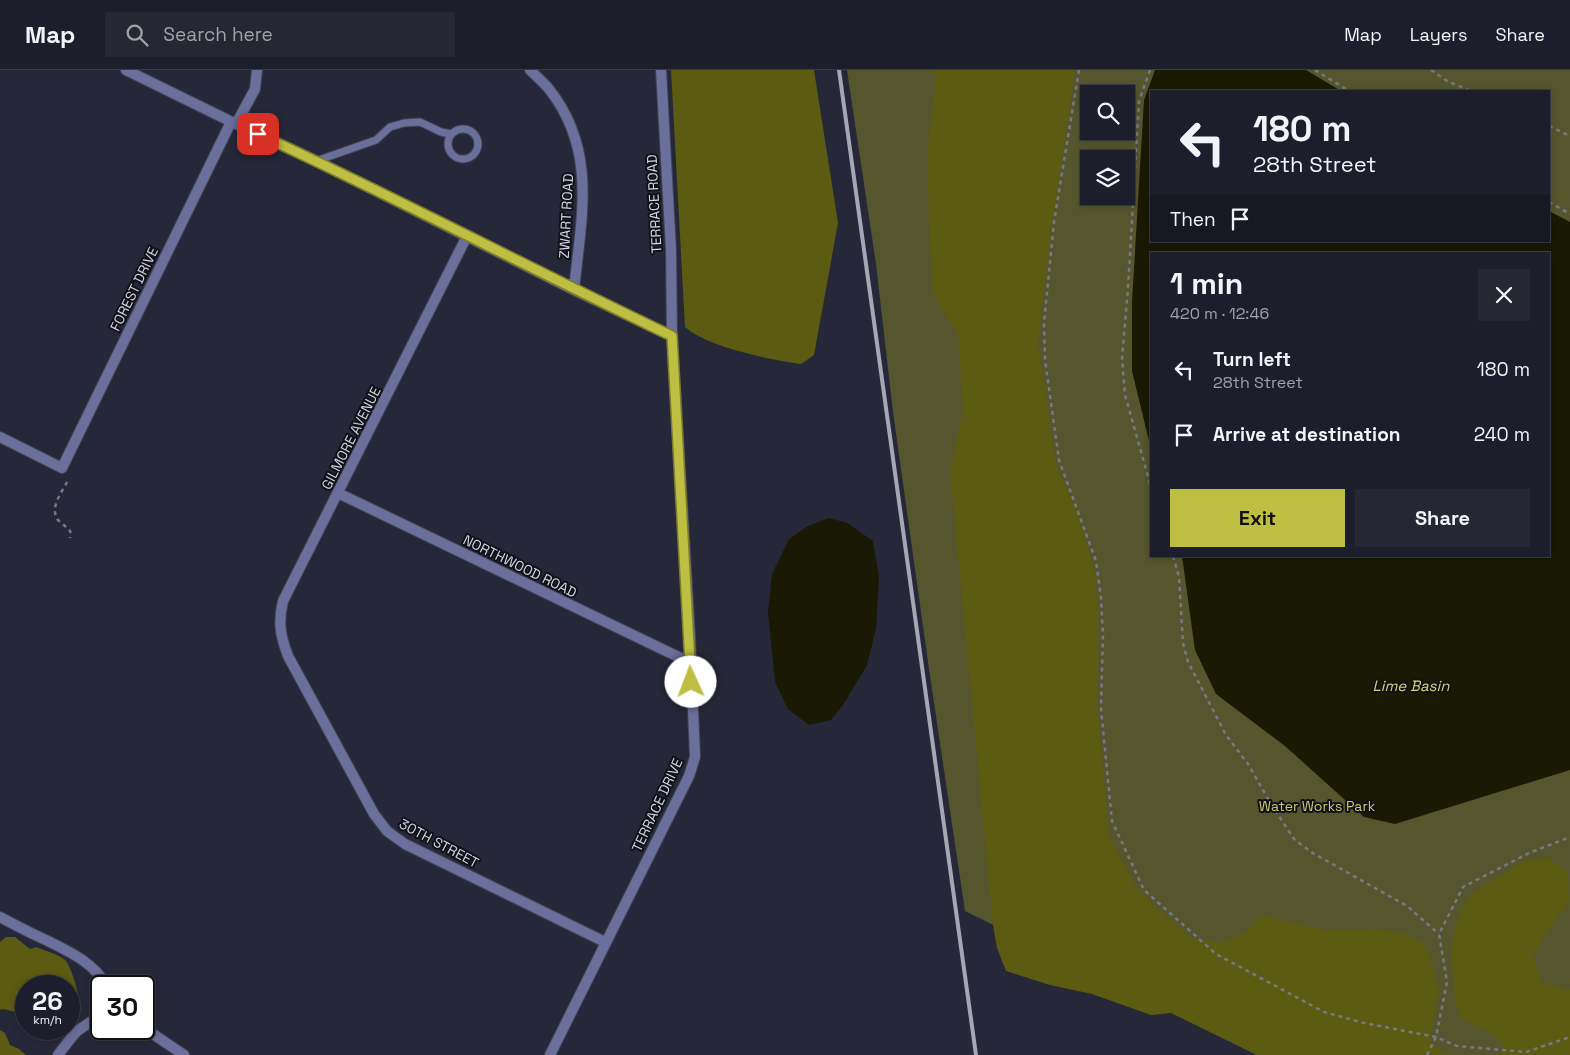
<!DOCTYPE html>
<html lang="en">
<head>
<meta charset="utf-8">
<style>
	:root { --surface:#1c1e2b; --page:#252733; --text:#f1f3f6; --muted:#a0a2a9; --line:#3a3c47; --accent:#bebf42 }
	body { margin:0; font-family:"Space Grotesk",sans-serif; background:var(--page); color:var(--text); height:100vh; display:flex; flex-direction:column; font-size:19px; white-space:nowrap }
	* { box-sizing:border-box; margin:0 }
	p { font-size:16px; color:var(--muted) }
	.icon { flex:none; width:28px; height:28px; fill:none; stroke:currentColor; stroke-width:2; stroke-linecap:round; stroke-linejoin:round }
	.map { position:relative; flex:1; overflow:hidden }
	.sheet { position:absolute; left:1150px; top:182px; width:400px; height:305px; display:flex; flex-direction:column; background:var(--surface); border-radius:0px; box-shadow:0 2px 8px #0003,0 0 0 1px var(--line) }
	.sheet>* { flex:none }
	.top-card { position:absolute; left:1150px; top:20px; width:400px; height:152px; border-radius:0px; box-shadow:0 2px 8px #0003,0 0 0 1px var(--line); background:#1c1e2b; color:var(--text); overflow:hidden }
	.buttons { position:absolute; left:1080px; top:15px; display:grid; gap:10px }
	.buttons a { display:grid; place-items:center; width:55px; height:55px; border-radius:0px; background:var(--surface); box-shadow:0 2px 8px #0003,0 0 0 1px var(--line); font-size:25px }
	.speed { position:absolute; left:15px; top:905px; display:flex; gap:10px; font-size:25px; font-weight:700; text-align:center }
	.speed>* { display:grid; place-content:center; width:65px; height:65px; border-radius:50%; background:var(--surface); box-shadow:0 2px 8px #0003,0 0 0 1px var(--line); line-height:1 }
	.speed small { font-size:12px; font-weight:400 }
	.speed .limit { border:2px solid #111; border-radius:8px; background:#fff; color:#111 }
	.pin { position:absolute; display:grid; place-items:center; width:42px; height:42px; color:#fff; margin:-21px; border-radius:10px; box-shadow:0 2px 8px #0006 }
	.me { position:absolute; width:55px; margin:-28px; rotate:358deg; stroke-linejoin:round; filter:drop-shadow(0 0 4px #0008) }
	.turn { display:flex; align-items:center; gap:18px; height:105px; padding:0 20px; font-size:22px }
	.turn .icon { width:65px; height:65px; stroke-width:2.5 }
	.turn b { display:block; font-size:35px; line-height:42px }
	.then { display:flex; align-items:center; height:48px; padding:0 20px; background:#0003; gap:10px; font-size:19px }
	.round { display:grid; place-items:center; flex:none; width:52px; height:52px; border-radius:0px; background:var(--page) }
	.summary { display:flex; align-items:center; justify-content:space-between; height:85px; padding:0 20px }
	h1 { font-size:30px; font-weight:800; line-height:38px }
	.button { display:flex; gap:10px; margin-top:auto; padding:10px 20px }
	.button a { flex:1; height:58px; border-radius:0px; background:var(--accent); color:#111; font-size:20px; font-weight:800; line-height:58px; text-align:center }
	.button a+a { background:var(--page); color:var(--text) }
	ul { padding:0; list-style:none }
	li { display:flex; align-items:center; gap:15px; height:65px; padding:0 20px }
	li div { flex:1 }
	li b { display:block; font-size:19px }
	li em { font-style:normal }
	header { display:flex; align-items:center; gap:30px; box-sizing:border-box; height:70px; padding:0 25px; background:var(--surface); border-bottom:1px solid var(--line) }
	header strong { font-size:24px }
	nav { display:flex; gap:28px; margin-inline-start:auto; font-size:18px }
	.search { width:350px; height:45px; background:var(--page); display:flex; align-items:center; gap:12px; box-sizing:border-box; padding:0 18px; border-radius:0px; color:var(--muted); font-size:19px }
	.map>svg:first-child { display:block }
	.green { fill:#55562e; fill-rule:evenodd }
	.forest { fill:#5b5b11 }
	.water { fill:#191904 }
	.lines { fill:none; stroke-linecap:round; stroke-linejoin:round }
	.lane-casing { stroke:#424454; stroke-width:9 }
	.street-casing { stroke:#424454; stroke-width:12 }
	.path { stroke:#767886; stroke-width:2.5; stroke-dasharray:4 4; stroke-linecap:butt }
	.lane { stroke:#6a6f9b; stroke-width:7 }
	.street { stroke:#6a6f9b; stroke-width:10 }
	.rail { stroke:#a5a7b4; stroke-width:4 }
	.route-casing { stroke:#7c7c2b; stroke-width:12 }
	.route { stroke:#bebf42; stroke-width:9 }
	.labels { text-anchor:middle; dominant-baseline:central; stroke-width:4; stroke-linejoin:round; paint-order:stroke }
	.street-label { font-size:14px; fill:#d4d5e1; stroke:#101119 }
	.park-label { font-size:14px; fill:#c8c967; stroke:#101119 }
	.water-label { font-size:15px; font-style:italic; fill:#d4d573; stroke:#101119 }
</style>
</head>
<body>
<header>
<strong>Map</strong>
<div class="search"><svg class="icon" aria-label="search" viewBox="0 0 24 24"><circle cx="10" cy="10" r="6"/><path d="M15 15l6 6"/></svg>Search here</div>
<nav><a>Map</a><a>Layers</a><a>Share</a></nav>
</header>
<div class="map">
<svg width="1570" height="985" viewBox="0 0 1570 985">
	<rect width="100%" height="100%" fill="#262839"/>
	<path class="green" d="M 847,0 L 1570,0 L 1570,985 L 1257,985 L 965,841 L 929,599 L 893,342 L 876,194 ZM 1151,21 L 1549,21 L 1549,171 L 1151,171 ZM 1089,24 L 1126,24 L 1126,61 L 1089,61 ZM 1089,89 L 1126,89 L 1126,126 L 1089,126 ZM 1151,184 L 1549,184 L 1549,486 L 1151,486 Z"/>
	<path class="forest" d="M 671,0 L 814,0 L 838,153 L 814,285 L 801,294 C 771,290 707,277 685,257 Z
		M 933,0 L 1075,0 L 1050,173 L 1038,271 L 1056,395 L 1076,440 L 1095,501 L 1098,552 L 1098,645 L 1109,767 L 1138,820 L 1191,868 L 1221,873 L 1246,862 L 1263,846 L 1325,860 L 1375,859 L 1403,863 L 1422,872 L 1430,887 L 1439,920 L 1430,970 L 1441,982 L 1451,985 L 1257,985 L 1171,943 L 1151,945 L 1092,924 L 1050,915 L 1006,901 L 997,878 L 993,855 L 950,401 L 963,339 L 958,264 L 933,224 L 929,156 L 927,82 L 936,9 Z
		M 1548,788 L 1568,803 L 1569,832 L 1544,866 L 1533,888 L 1541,912 L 1570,920 L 1570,985 L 1499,985 L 1504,976 L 1495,965 L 1462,949 L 1455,934 L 1451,885 L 1455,855 L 1470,825 L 1525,790 Z
		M 6,867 L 15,867 L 30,879 L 36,877 C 43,880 60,885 65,890 C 71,896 80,926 79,934 C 79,940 74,947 69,950 L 69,916 L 26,916 L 26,938 L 16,942 L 3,939 L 0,940 L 0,872 Z
		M 0,960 L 5,963 L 10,975 L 19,979 L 26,985 L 0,985 Z"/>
	<path class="water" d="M 1155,0 L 1306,0 L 1341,21 L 1151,21 L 1151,171 L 1549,171 L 1549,141 L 1570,152 L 1570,700 L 1395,754 L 1364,747 L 1285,676 L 1216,624 L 1195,580 L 1182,486 L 1549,486 L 1549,184 L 1151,184 L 1151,379 L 1132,301 L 1132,232 L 1144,30 Z
		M 829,448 L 847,453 L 873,471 L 879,507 L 876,559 L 867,595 L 843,635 L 831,650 L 809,655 L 788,639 L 775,612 L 768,542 L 772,504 L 789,469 L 808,456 Z"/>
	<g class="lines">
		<g class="lane-casing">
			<path id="lane" d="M448 74a15 15 0 1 1 30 0a15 15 0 1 1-30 0Z
				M 316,91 L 376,70 L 390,57 L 404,53 L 420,52 L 441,62 L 451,64"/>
		</g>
		<g class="street-casing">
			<path id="street" d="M 126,0 L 236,54 L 316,91 L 574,220 L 672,266
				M 530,0 C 536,6 543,12 549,19 C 598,81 581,148 574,220
				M 236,54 L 255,19 L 257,0
				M 467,166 L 283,531 C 278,552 280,565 288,586 L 374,744 L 387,761 L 405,774 L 605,872
				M 0,367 L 62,398 L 231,52
				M 338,423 L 691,593
				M 0,847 C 15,855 30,863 46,870 C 70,882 93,892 107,916
				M 144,958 L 184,985
				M 58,985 L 71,968 L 77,961 L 101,945
				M 550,985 L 689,706 L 695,687 L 690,567 L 672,266 L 671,180 L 661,0"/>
		</g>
		<path class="path" d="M 1079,0 L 1054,152 L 1044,253 L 1045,290 L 1059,390 L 1096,491 L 1101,528 L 1103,565 L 1101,639 L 1112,751 L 1144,820 L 1216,884 L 1324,942 L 1364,953 L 1436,967 L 1457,976 L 1526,982 L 1570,967
			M 1150,0 L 1139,31 L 1128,218 L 1122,288 L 1125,325 L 1151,417
			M 1315,0 L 1349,21
			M 1431,0 L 1447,11 L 1471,21
			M 1549,56 L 1570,66
			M 1549,132 L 1570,144
			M 67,412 C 62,422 49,438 58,450 C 62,454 67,457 70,461 L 71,464 L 70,468
			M 1173,486 L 1179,507 L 1183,573 L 1188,592 L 1226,665 L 1248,694 L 1271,734 L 1294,769 L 1311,782 L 1407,836 L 1439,864
			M 1427,985 L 1436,967 L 1447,912 L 1439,864 L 1463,817 L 1529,783 L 1570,767"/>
		<use href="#lane" class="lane"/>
		<use href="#street" class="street"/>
		<path class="rail" d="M 839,0 L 976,985"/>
	</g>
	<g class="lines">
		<g class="route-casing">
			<path id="route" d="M 258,64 C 397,128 533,200 672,266 L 691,612"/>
		</g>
		<use href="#route" class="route"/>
	</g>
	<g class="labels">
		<g class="street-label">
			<text transform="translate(654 134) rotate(-93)">TERRACE ROAD</text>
			<text transform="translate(566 146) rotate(-87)">ZWART ROAD</text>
			<text transform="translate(134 219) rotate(-64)">FOREST DRIVE</text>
			<text transform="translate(351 368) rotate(-63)">GILMORE AVENUE</text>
			<text transform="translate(520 496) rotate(26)">NORTHWOOD ROAD</text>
			<text transform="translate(657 735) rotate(-65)">TERRACE DRIVE</text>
			<text transform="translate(439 773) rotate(28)">30TH STREET</text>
		</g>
		<g class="park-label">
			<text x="1317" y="736">Water Works Park</text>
		</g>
		<g class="water-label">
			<text x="1411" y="615">Lime Basin</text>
		</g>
	</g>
</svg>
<div class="buttons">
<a><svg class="icon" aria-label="search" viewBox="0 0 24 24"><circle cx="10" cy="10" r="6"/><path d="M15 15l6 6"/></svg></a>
<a><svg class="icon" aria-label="layers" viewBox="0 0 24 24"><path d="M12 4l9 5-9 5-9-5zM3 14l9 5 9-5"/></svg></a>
</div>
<div class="speed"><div>26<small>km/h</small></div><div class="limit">30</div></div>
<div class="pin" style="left:258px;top:64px;background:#d93025"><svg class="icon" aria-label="arrive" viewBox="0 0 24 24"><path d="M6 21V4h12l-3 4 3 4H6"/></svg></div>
<svg class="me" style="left:691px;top:612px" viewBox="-20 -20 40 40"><circle r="19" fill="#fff"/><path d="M0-13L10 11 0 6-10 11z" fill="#bebf42"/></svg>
<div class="top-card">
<div class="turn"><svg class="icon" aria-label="left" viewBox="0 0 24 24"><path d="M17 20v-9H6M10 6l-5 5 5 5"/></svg><div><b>180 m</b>28th Street</div></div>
<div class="then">Then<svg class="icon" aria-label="arrive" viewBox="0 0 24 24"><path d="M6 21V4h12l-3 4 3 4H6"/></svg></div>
</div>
<section class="sheet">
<div class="summary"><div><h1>1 min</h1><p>420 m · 12:46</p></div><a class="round"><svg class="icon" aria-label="close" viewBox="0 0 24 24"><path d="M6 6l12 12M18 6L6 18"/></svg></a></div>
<ul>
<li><svg class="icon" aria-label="left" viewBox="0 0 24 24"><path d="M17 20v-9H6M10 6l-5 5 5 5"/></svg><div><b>Turn left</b><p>28th Street</p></div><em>180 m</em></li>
<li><svg class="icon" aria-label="arrive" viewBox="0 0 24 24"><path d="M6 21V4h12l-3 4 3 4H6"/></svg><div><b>Arrive at destination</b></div><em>240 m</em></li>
</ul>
<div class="button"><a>Exit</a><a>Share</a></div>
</section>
</div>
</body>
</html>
